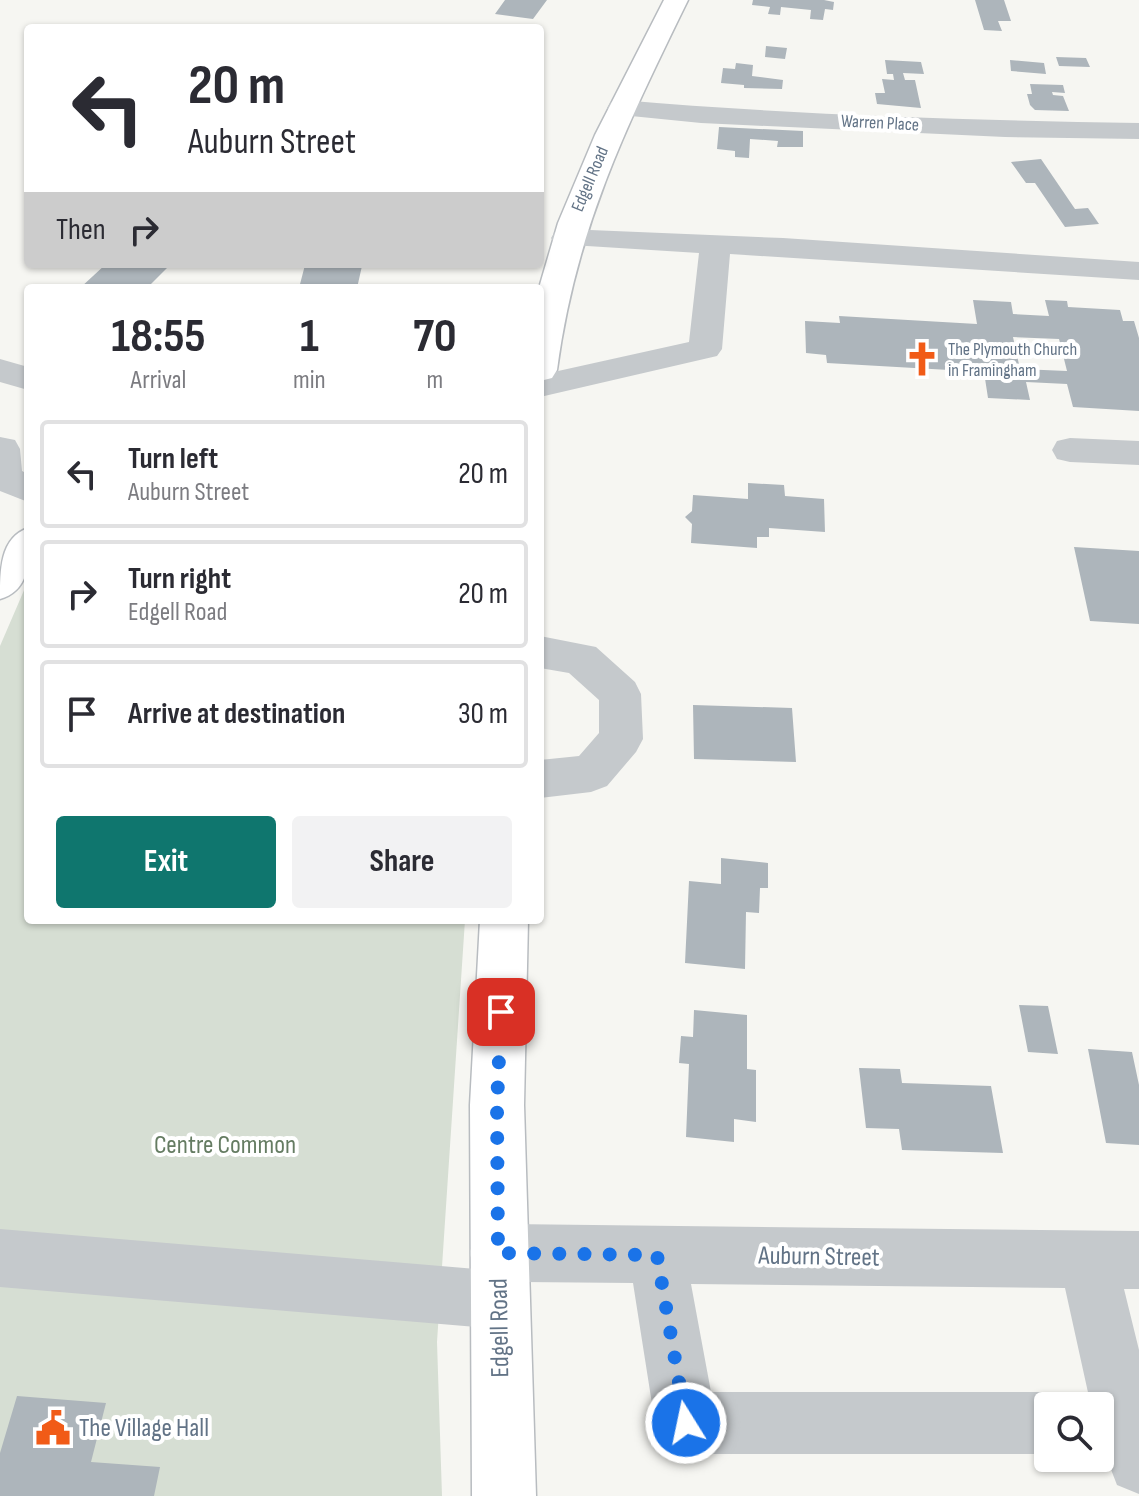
<!DOCTYPE html>
<html lang="en">
<head>
<meta charset="utf-8">
<style>
	:root { --surface:#fff; --page:#f2f2f3; --text:#2b2b33; --muted:#7c7c81; --line:#e1e1e2; --accent:#0f766e }
	body { margin:0; font-family:"Sofia Sans Condensed",sans-serif; background:var(--page); color:var(--text); height:100vh; display:flex; flex-direction:column; font-size:30px; white-space:nowrap }
	* { box-sizing:border-box; margin:0 }
	p { font-size:26px; color:var(--muted) }
	.icon { flex:none; width:44px; height:44px; fill:none; stroke:currentColor; stroke-width:2; stroke-linecap:round; stroke-linejoin:round }
	.map { position:relative; flex:1; overflow:hidden }
	.details { position:absolute; left:24px; top:284px; width:520px; height:640px; display:flex; flex-direction:column; background:var(--surface); border-radius:8px; box-shadow:0 2px 6px #0004 }
	.details>* { flex:none }
	.banner { position:absolute; left:24px; top:24px; width:520px; height:244px; border-radius:8px; box-shadow:0 2px 6px #0004; background:#fff; color:var(--text); overflow:hidden }
	.controls { position:absolute; left:1034px; top:1392px; display:grid; gap:16px }
	.controls a { display:grid; place-items:center; width:80px; height:80px; border-radius:8px; background:var(--surface); box-shadow:0 2px 6px #0004; font-size:40px }
	.pin { position:absolute; display:grid; place-items:center; width:68px; height:68px; color:#fff; margin:-34px; border-radius:16px; box-shadow:0 4px 12px #0006 }
	.me { position:absolute; width:88px; margin:-44px; rotate:350deg; stroke-linejoin:round; filter:drop-shadow(0 0 6px #0008) }
	.turn { display:flex; align-items:center; gap:28px; height:168px; padding:0 32px; font-size:36px }
	.turn .icon { width:104px; height:104px; stroke-width:2.5 }
	.turn b { display:block; font-size:56px; line-height:68px }
	.then { display:flex; align-items:center; height:76px; padding:0 32px; background:#0003; gap:16px; font-size:30px }
	.eta { display:flex; justify-content:space-evenly; align-items:center; height:136px; text-align:center }
	.eta b { font-size:48px; font-weight:700; line-height:56px }
	.button { display:flex; gap:16px; margin-top:auto; padding:16px 32px }
	.button a { flex:1; height:92px; border-radius:8px; background:var(--accent); color:#fff; font-size:32px; font-weight:700; line-height:92px; text-align:center }
	.button a+a { background:var(--page); color:var(--text) }
	ul { padding:0; list-style:none }
	li { display:flex; align-items:center; gap:24px; height:108px; margin:0 16px 12px; padding:0 16px; border:4px solid var(--line); border-radius:8px }
	li div { flex:1 }
	li b { display:block; font-size:30px }
	li em { font-style:normal }
	.map>svg:first-child { display:block }
	.green { fill:#d6ded3 }
	.building { fill:#adb5bb; fill-rule:evenodd }
	.lines { fill:none; stroke-linecap:round; stroke-linejoin:round }
	.major-casing { stroke:#b8bcc0; stroke-width:3 }
	.minor { fill:#c5c9cc; fill-rule:evenodd }
	.major { fill:#fff; fill-rule:evenodd }
	.route { stroke:#1a73e8; stroke-width:14; stroke-dasharray:0 25.2 }
	.labels { text-anchor:middle; dominant-baseline:central; stroke-width:8; stroke-linejoin:round; paint-order:stroke }
	.far-street-label { font-size:18px; fill:#627386; stroke:#fff }
	.far-poi-label { font-size:18px; fill:#627386; stroke:#fff; text-anchor:start }
	.near-park-label { font-size:26px; fill:#657c62; stroke:#fff }
	.near-street-label { font-size:26px; fill:#627386; stroke:#fff }
	.near-poi-label { font-size:26px; fill:#627386; stroke:#fff; text-anchor:start }
</style>
</head>
<body>
<div class="map">
<svg width="1139" height="1496" viewBox="0 0 1139 1496">
	<rect width="100%" height="100%" fill="#f6f6f2"/>
	<path class="green" d="M 28,581 L 28,920 L 465,920 L 437,1342 L 442,1496 L 0,1496 L 0,646 Z"/>
	<path class="building" d="M 505,0 L 547,0 L 533,19 L 495,14 Z
		M 753,0 L 824,0 L 834,2 L 833,10 L 825,9 L 823,20 L 810,19 L 811,10 L 781,7 L 780,15 L 768,14 L 770,7 L 752,5 Z
		M 975,0 L 1004,0 L 1011,21 L 998,21 L 1002,31 L 984,30 Z
		M 766,46 L 787,48 L 785,59 L 765,57 Z
		M 1056,57 L 1086,58 L 1090,67 L 1059,66 Z
		M 885,60 L 921,62 L 924,74 L 903,73 L 905,80 L 915,80 L 921,108 L 877,104 L 875,93 L 885,93 L 882,79 L 894,80 L 893,74 L 887,74 Z
		M 1010,60 L 1044,63 L 1046,74 L 1011,71 Z
		M 736,63 L 753,65 L 752,76 L 783,80 L 782,89 L 744,88 L 744,85 L 721,83 L 723,68 L 735,69 Z
		M 1030,84 L 1063,85 L 1065,93 L 1052,92 L 1053,95 L 1063,96 L 1069,111 L 1035,110 L 1030,105 L 1027,94 L 1032,94 Z
		M 719,127 L 803,131 L 803,147 L 777,147 L 778,141 L 750,139 L 749,158 L 735,157 L 735,151 L 717,149 Z
		M 1041,159 L 1075,209 L 1088,208 L 1099,224 L 1065,227 L 1035,183 L 1026,183 L 1011,162 Z
		M 106,264 L 171,264 L 147,288 L 80,288 Z
		M 353,264 L 353,266 L 362,266 L 357,288 L 299,288 L 305,265 Z
		M 973,300 L 1011,302 L 1013,314 L 1049,316 L 1045,300 L 1067,301 L 1068,307 L 1120,310 L 1123,321 L 1134,321 L 1139,338 L 1139,411 L 1073,407 L 1067,384 L 1026,382 L 1030,400 L 988,398 L 984,372 L 827,363 L 826,355 L 806,353 L 805,321 L 840,323 L 839,316 L 977,324 ZM 1013,337 L 1059,339 L 1067,371 L 1020,369 Z
		M 748,483 L 784,485 L 785,496 L 824,499 L 825,532 L 769,528 L 769,537 L 757,537 L 757,548 L 691,543 L 692,524 L 685,517 L 692,511 L 693,495 L 748,499 Z
		M 1074,547 L 1139,551 L 1139,624 L 1090,621 Z
		M 693,705 L 792,708 L 796,762 L 694,759 Z
		M 721,858 L 768,863 L 768,888 L 760,888 L 759,913 L 746,912 L 745,969 L 685,963 L 689,881 L 721,884 Z
		M 1019,1005 L 1048,1006 L 1058,1054 L 1028,1052 Z
		M 694,1010 L 747,1015 L 747,1069 L 756,1070 L 756,1122 L 734,1119 L 734,1142 L 686,1137 L 689,1064 L 679,1063 L 681,1036 L 693,1037 Z
		M 1088,1049 L 1132,1052 L 1139,1085 L 1139,1145 L 1106,1143 Z
		M 859,1068 L 900,1069 L 902,1083 L 991,1086 L 1003,1153 L 902,1150 L 899,1129 L 866,1128 Z
		M 17,1396 L 106,1403 L 91,1462 L 160,1467 L 154,1496 L 0,1496 L 0,1453 Z"/>
	<g class="lines">
		<g class="major-casing">
			<path id="major" d="M 664,0 L 688,0 C 626,127 576,228 557,370 L 552,378 L 540,381 L 539,288 L 558,223 L 595,135 Z
				M 28,528 C 28,557 33,589 0,599 C 0,570 0,538 28,528 Z
				M 480,920 L 528,920 L 524,1105 L 536,1496 L 472,1496 L 470,1105 Z"/>
		</g>
		<path class="minor" d="M 621,100 C 793,115 966,120 1139,123 L 1139,139 L 1005,137 L 701,123 L 611,114 L 607,108 L 611,102 Z
			M 566,229 L 783,238 L 1139,262 L 1139,280 L 730,254 L 722,349 L 717,356 L 540,397 L 540,375 L 689,342 L 699,253 L 555,244 L 551,238 L 555,232 Z
			M 0,359 L 28,367 L 28,390 L 0,382 Z
			M 0,437 L 15,440 L 20,449 L 22,471 L 28,474 L 28,502 L 0,491 Z
			M 1070,438 L 1139,441 L 1139,465 L 1070,462 L 1057,459 L 1052,450 L 1057,441 Z
			M 540,636 L 596,647 L 635,682 L 641,694 L 643,739 L 636,752 L 607,786 L 591,792 L 540,798 L 540,760 L 579,756 L 599,733 L 599,700 L 569,673 L 540,668 Z
			M 498,1224 L 1139,1231 L 1139,1289 L 1124,1289 L 1139,1350 L 1139,1494 L 1117,1485 L 1105,1454 L 1100,1454 L 1100,1406 L 1076,1406 L 1078,1401 L 1089,1397 L 1065,1288 L 691,1284 L 711,1392 L 1048,1392 L 1070,1401 L 1072,1406 L 1048,1406 L 1048,1454 L 686,1454 L 664,1445 L 655,1423 L 633,1283 L 522,1282 L 529,1300 L 521,1321 L 500,1329 L 0,1287 L 0,1229 L 476,1269 L 469,1253 L 478,1233 Z"/>
		<use href="#major" class="major"/>
	</g>
	<g class="lines">
		<path class="route" d="M 501,1012 L 497,1105 L 498,1253 L 657,1255 L 686,1423"/>
	</g>
	<defs>
		<g id="church-bare" transform="scale(2.76)"><path d="M-1.2-6h2.4v3.5h3.3v2.4h-3.3V6h-2.4V-.1h-3.3v-2.4h3.3Z" fill="#f15b17" stroke="#fff" stroke-width="2.5" paint-order="stroke"/></g>
		<g id="civic-bare" transform="scale(2.76)"><path d="M-.6-6.5H3V-4.5H.6V-3L4-1V1h2V6H-6V1h2V-1L-.6-3ZM-1.2 2.5V6h2.4V2.5Z" fill="#f15b17" stroke="#fff" stroke-width="2.5" paint-order="stroke"/></g>
	</defs>
	<g fill-rule="evenodd">
		<use href="#church-bare" x="922" y="359"/>
		<use href="#civic-bare" x="53" y="1428"/>
	</g>
	<g class="labels">
		<g class="far-street-label">
			<text transform="translate(880 123) rotate(3)">Warren Place</text>
			<text transform="translate(590 179) rotate(-67)">Edgell Road</text>
		</g>
		<g class="far-poi-label">
			<text x="948" y="349">The Plymouth Church<tspan x="948" dy="21">in Framingham</tspan></text>
		</g>
		<g class="near-park-label">
			<text x="225" y="1145">Centre Common</text>
		</g>
		<g class="near-street-label">
			<text transform="translate(819 1257) rotate(1)">Auburn Street</text>
			<text transform="translate(500 1328) rotate(-91)">Edgell Road</text>
		</g>
		<g class="near-poi-label">
			<text x="79" y="1428">The Village Hall</text>
		</g>
	</g>
</svg>
<div class="controls">
<a><svg class="icon" aria-label="search" viewBox="0 0 24 24"><circle cx="10" cy="10" r="6"/><path d="M15 15l6 6"/></svg></a>
</div>
<div class="pin" style="left:501px;top:1012px;background:#d93025"><svg class="icon" aria-label="arrive" viewBox="0 0 24 24"><path d="M6 21V4h12l-3 4 3 4H6"/></svg></div>
<svg class="me" style="left:686px;top:1423px" viewBox="-20 -20 40 40"><circle r="17" fill="#1a73e8" stroke="#fff" stroke-width="3"/><path d="M0-11L8 9 0 5-8 9z" fill="#fff"/></svg>
<div class="banner">
<div class="turn"><svg class="icon" aria-label="left" viewBox="0 0 24 24"><path d="M17 20v-9H6M10 6l-5 5 5 5"/></svg><div><b>20 m</b>Auburn Street</div></div>
<div class="then">Then<svg class="icon" aria-label="right" viewBox="0 0 24 24"><path d="M7 20v-9h11M14 6l5 5-5 5"/></svg></div>
</div>
<section class="details">
<div class="eta">
<div><b>18:55</b><p>Arrival</p></div>
<div><b>1</b><p>min</p></div>
<div><b>70</b><p>m</p></div>
</div>
<ul>
<li><svg class="icon" aria-label="left" viewBox="0 0 24 24"><path d="M17 20v-9H6M10 6l-5 5 5 5"/></svg><div><b>Turn left</b><p>Auburn Street</p></div><em>20 m</em></li>
<li><svg class="icon" aria-label="right" viewBox="0 0 24 24"><path d="M7 20v-9h11M14 6l5 5-5 5"/></svg><div><b>Turn right</b><p>Edgell Road</p></div><em>20 m</em></li>
<li><svg class="icon" aria-label="arrive" viewBox="0 0 24 24"><path d="M6 21V4h12l-3 4 3 4H6"/></svg><div><b>Arrive at destination</b></div><em>30 m</em></li>
</ul>
<div class="button"><a>Exit</a><a>Share</a></div>
</section>
</div>
</body>
</html>
